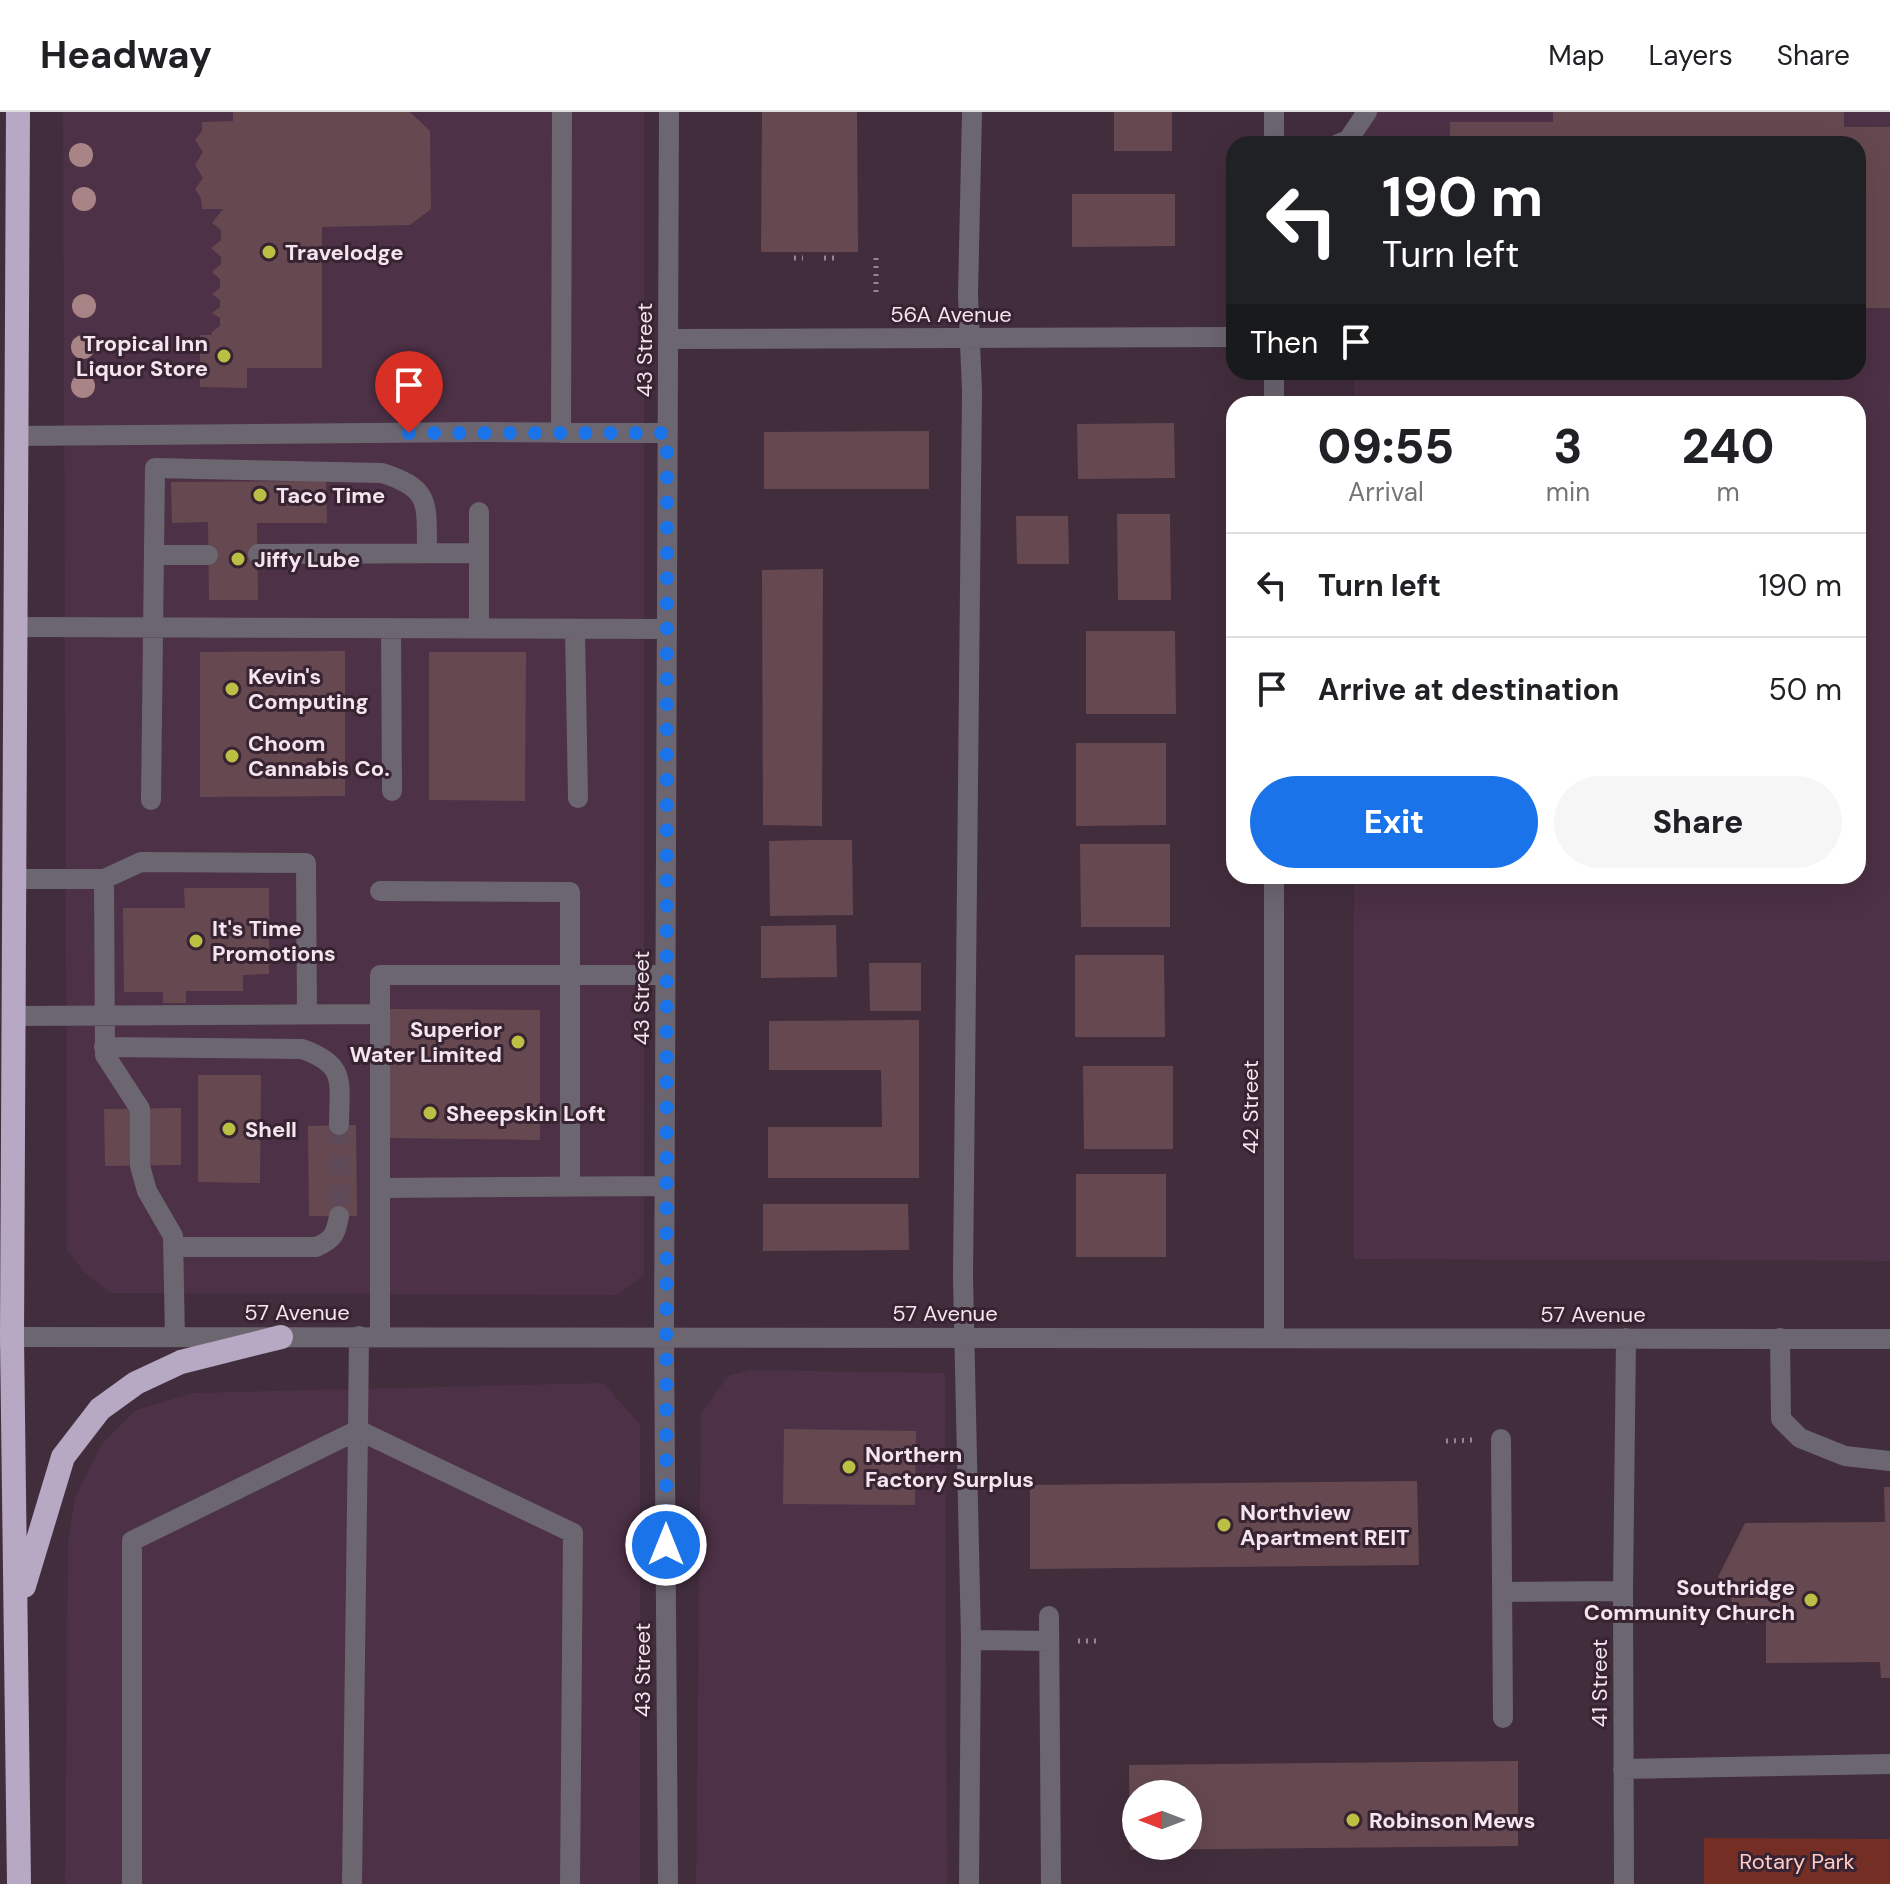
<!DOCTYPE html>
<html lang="en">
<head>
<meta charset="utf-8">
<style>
	:root { --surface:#fff; --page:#f6f6f6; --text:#202124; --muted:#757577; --line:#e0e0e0; --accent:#1a73e8 }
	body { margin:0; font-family:"DM Sans",sans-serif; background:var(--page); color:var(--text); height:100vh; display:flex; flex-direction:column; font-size:30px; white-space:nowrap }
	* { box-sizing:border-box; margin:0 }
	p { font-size:26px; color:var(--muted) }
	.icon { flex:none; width:44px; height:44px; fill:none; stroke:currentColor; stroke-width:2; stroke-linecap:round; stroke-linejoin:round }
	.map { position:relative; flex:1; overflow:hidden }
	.side { position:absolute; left:1226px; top:284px; width:640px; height:488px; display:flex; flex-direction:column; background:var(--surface); border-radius:24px; box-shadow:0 8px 32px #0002 }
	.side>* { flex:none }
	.banner { position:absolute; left:1226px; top:24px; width:640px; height:244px; border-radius:24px; box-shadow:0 8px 32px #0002; background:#202124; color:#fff; overflow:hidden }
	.needle { width:52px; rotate:270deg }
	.fabs { position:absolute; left:1122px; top:1668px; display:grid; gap:16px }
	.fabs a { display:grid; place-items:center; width:80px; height:80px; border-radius:50%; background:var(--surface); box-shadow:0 8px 32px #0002; font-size:40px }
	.pin { position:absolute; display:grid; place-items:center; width:68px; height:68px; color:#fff; margin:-82px -34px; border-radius:50% 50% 50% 0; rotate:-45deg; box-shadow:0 0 8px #0007 }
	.pin .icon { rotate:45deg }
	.me { position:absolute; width:88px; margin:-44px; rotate:0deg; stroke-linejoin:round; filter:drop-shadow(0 0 6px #0008) }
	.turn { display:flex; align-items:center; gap:28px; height:168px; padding:0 24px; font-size:36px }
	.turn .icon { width:104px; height:104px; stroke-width:2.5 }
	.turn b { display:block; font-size:56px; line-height:68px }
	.then { display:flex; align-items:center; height:76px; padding:0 24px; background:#0003; gap:16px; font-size:30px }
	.eta { display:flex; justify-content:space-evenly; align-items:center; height:136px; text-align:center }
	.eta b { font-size:48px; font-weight:800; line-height:56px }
	.cta { display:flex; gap:16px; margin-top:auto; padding:16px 24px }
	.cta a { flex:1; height:92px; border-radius:48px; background:var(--accent); color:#fff; font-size:32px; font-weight:800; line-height:92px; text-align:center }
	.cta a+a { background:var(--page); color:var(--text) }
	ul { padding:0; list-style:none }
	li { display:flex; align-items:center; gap:24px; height:104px; padding:0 24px; border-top:2px solid var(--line) }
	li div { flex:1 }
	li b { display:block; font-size:30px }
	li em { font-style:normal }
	header { display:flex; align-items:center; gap:48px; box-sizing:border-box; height:112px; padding:0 40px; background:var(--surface); border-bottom:2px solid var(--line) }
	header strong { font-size:38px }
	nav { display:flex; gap:44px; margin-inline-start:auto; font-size:28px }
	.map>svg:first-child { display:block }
	.built { fill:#4d3146 }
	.green { fill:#742e24 }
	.building { fill:#664950; fill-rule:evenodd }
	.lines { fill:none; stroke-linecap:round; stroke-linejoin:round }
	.minor-tunnel { stroke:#5d4958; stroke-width:20; stroke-dasharray:20 10; stroke-linecap:butt }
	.path { stroke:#988693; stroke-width:5; stroke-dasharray:2 6; stroke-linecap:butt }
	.minor { stroke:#6c6671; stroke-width:20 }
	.highway { stroke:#b7a9c4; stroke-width:24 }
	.tree { fill:#a98486 }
	.route { stroke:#1a73e8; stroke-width:14; stroke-dasharray:0 25.2 }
	.poi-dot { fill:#bbc044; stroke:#382332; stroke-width:3 }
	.labels { text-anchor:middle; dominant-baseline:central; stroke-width:6; stroke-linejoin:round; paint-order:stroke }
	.poi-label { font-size:22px; font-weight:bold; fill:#f4e5ef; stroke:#382332; text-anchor:start }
	.street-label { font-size:22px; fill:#f4e5ef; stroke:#382332 }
	.park-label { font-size:22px; fill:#fdcbc2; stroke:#382332 }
</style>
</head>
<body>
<header>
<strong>Headway</strong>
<nav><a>Map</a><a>Layers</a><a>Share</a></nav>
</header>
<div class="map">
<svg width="1890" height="1772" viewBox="0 0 1890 1772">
	<rect width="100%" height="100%" fill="#422d3d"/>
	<path class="built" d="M 63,0 L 644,0 L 644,1163 L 617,1183 L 111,1181 L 85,1161 L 67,1138 Z
		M 1354,0 L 1890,0 L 1890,1149 L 1354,1147 L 1354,764 L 1858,764 L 1858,292 L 1354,292 L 1354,260 L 1858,260 L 1858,32 L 1354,32 Z
		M 750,1258 L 945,1261 L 947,1772 L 696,1772 L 701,1301 L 728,1264 Z
		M 603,1271 L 640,1312 L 640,1772 L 65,1772 L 68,1430 L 75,1385 L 101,1333 L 136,1298 L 193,1281 Z"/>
	<path class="green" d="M 1704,1726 L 1890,1727 L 1890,1772 L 1704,1772 Z"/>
	<path class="building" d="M 233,0 L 410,0 L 430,19 L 431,97 L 410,113 L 322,115 L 322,256 L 247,256 L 247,276 L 200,275 L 200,223 L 212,223 L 212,220 L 220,214 L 220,206 L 212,201 L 220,195 L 220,188 L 212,182 L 220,176 L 220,167 L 212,160 L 221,152 L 221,145 L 211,136 L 221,128 L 221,118 L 212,111 L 223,97 L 202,97 L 201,86 L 195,77 L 203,66 L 195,53 L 203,40 L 195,28 L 202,19 L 202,10 L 233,9 Z
		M 762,0 L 857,0 L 858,140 L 761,140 Z
		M 1114,0 L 1172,0 L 1172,39 L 1114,39 Z
		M 1553,0 L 1844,0 L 1844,15 L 1890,15 L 1890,196 L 1858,196 L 1858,32 L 1450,32 L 1450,10 L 1553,10 Z
		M 1072,82 L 1175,82 L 1175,134 L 1072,135 Z
		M 1174,311 L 1175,366 L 1078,367 L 1077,312 Z
		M 929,319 L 929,377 L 764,377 L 764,320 Z
		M 326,369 L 327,411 L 257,411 L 258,488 L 209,488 L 208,410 L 172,411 L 171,370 Z
		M 1117,402 L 1170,402 L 1171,488 L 1118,488 Z
		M 1016,404 L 1068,404 L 1069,452 L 1017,452 Z
		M 823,457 L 822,714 L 763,713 L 762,458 Z
		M 1086,519 L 1175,519 L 1176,602 L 1086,602 Z
		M 345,539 L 345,684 L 200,685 L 200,540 Z
		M 429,540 L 526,540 L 525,689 L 429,688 Z
		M 1076,631 L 1166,631 L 1166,713 L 1076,714 Z
		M 810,728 L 852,728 L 853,803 L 770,804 L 769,729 Z
		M 1080,732 L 1170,732 L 1170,815 L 1081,815 Z
		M 184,776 L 269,776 L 269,862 L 243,863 L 243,879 L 186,879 L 186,891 L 163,891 L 163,880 L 124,880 L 123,796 L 185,796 Z
		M 836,813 L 837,865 L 761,866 L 761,814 Z
		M 1075,843 L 1164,843 L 1165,925 L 1075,925 Z
		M 869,851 L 921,851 L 921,899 L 870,899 Z
		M 390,897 L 540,898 L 540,1028 L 389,1026 Z
		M 919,908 L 919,1066 L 768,1066 L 768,1015 L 882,1015 L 881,958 L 769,958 L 769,909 Z
		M 1083,954 L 1173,954 L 1173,1037 L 1084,1037 Z
		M 198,963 L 261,963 L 260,1071 L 198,1070 Z
		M 181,996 L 181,1053 L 105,1054 L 104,997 Z
		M 356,1013 L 357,1104 L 309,1104 L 308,1014 Z
		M 1076,1062 L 1166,1062 L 1166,1145 L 1076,1145 Z
		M 763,1092 L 908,1092 L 909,1138 L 763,1139 Z
		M 784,1317 L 916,1319 L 915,1393 L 783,1392 Z
		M 1417,1369 L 1419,1453 L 1030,1457 L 1030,1373 Z
		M 1884,1375 L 1890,1375 L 1890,1566 L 1881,1566 L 1880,1550 L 1766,1551 L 1766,1511 L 1744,1511 L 1718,1465 L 1745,1411 L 1885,1410 Z
		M 1518,1649 L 1518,1734 L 1130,1738 L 1129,1653 ZM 1136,1682 L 1188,1682 L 1188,1734 L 1136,1734 Z"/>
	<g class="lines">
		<path class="minor-tunnel" d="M 339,1013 L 339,1104"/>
		<path class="path" d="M 794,146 L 803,146
			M 824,146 L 837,146
			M 876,146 L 876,182
			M 1446,1329 L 1473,1328
			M 1078,1529 L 1101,1529"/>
		<path class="minor" d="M 1274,32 L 1274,0
			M 1338,32 L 1348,28 L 1367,0
			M 668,227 L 1234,225
			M 1274,260 L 1274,292
			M 561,321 L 562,0
			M 16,324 L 483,320 L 667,321
			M 479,400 L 479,516
			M 258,442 L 478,441
			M 154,443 L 208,443
			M 15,515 L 667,517
			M 391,516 L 392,679
			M 575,517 L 578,686
			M 151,688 L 155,356 L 382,361 C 433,377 426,393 427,441
			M 1274,764 L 1274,1225
			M 14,767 L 104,767 L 141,750 L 306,751 L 307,903
			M 104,767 L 105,943 L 140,997 L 140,1054 L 147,1079 L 173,1124 L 175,1225
			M 380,779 L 570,780 L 570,1075
			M 380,902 L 380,863 L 665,863
			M 13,904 L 380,902 L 380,1224
			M 104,935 L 302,937 C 348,953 339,971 339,1013
			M 380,1076 L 665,1074
			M 173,1135 L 316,1135 C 333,1128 336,1122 339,1104
			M 359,1224 L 358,1318 L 573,1421 L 570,1772
			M 0,1225 L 1890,1227
			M 1780,1226 L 1781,1307 L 1800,1326 L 1845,1344 L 1890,1349
			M 1501,1327 L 1503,1606
			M 1502,1480 L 1623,1479
			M 1049,1504 L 1051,1772
			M 971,1528 L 1049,1529
			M 1623,1657 L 1890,1652
			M 132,1772 L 132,1429 L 358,1318 L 352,1772
			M 668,1772 L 664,1224 L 669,0
			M 969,1772 L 971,1528 L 963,1165 L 972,279 L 968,183 L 972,0
			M 1624,1772 L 1623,1479 L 1626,1226"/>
		<path class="highway" d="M 18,0 L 12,1225 L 19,1772
			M 24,1474 L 63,1345 L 100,1297 L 136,1271 L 181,1250 L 281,1225"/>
	</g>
	<g class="tree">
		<circle cx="81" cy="43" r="12"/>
		<circle cx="84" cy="87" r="12"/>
		<circle cx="84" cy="194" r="12"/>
		<circle cx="83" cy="235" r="12"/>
		<circle cx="83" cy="274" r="12"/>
	</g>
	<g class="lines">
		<path class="route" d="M 409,321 L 667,321 L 666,1433"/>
	</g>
	<g class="poi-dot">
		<circle cx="269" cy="140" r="8"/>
		<circle cx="224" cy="244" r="8"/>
		<circle cx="260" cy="383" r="8"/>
		<circle cx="238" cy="447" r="8"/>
		<circle cx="232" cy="577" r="8"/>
		<circle cx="232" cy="644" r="8"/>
		<circle cx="196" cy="829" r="8"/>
		<circle cx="518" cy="930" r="8"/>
		<circle cx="430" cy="1001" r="8"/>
		<circle cx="229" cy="1017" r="8"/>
		<circle cx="849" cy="1355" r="8"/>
		<circle cx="1224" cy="1413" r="8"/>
		<circle cx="1811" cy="1488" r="8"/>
		<circle cx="1353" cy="1708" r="8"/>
	</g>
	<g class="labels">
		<g class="poi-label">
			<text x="285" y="140">Travelodge</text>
			<text x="208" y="231" text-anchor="end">Tropical Inn<tspan x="208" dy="25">Liquor Store</tspan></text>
			<text x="276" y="383">Taco Time</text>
			<text x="254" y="447">Jiffy Lube</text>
			<text x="248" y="564">Kevin's<tspan x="248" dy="25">Computing</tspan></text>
			<text x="248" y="631">Choom<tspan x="248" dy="25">Cannabis Co.</tspan></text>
			<text x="212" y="816">It's Time<tspan x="212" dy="25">Promotions</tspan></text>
			<text x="502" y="917" text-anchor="end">Superior<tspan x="502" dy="25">Water Limited</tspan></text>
			<text x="446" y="1001">Sheepskin Loft</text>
			<text x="245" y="1017">Shell</text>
			<text x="865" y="1342">Northern<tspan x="865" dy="25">Factory Surplus</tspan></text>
			<text x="1240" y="1400">Northview<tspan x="1240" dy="25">Apartment REIT</tspan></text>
			<text x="1795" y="1475" text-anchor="end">Southridge<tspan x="1795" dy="25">Community Church</tspan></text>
			<text x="1369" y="1708">Robinson Mews</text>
		</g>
		<g class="street-label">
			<text x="951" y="202">56A Avenue</text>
			<text transform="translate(644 238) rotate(-90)">43 Street</text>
			<text transform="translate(641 886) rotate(-90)">43 Street</text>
			<text transform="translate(1250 995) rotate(-90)">42 Street</text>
			<text x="297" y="1200">57 Avenue</text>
			<text x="945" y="1201">57 Avenue</text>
			<text x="1593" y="1202">57 Avenue</text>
			<text transform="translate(642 1558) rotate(-90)">43 Street</text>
			<text transform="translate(1599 1571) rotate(-90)">41 Street</text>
		</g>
		<g class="park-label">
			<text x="1797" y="1749">Rotary Park</text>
		</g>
	</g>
</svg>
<div class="fabs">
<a><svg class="needle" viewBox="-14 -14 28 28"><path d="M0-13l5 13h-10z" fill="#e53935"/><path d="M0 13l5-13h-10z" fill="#757577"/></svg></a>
</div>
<div class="pin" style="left:409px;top:321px;background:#d93025"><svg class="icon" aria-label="arrive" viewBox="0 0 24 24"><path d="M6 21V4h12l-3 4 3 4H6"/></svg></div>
<svg class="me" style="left:666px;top:1433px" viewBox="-20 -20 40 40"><circle r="17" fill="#1a73e8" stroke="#fff" stroke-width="3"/><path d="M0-11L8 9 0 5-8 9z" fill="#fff"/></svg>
<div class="banner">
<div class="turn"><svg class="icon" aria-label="left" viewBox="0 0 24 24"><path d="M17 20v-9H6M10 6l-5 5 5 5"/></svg><div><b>190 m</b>Turn left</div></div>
<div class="then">Then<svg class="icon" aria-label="arrive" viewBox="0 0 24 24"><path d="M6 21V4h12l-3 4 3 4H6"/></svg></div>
</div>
<section class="side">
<div class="eta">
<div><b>09:55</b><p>Arrival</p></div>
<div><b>3</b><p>min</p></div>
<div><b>240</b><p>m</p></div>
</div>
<ul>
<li><svg class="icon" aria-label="left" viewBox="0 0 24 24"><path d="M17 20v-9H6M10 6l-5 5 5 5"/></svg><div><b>Turn left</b></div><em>190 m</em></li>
<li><svg class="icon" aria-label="arrive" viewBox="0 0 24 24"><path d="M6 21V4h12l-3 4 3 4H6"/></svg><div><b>Arrive at destination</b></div><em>50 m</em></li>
</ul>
<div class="cta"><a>Exit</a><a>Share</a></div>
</section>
</div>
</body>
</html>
